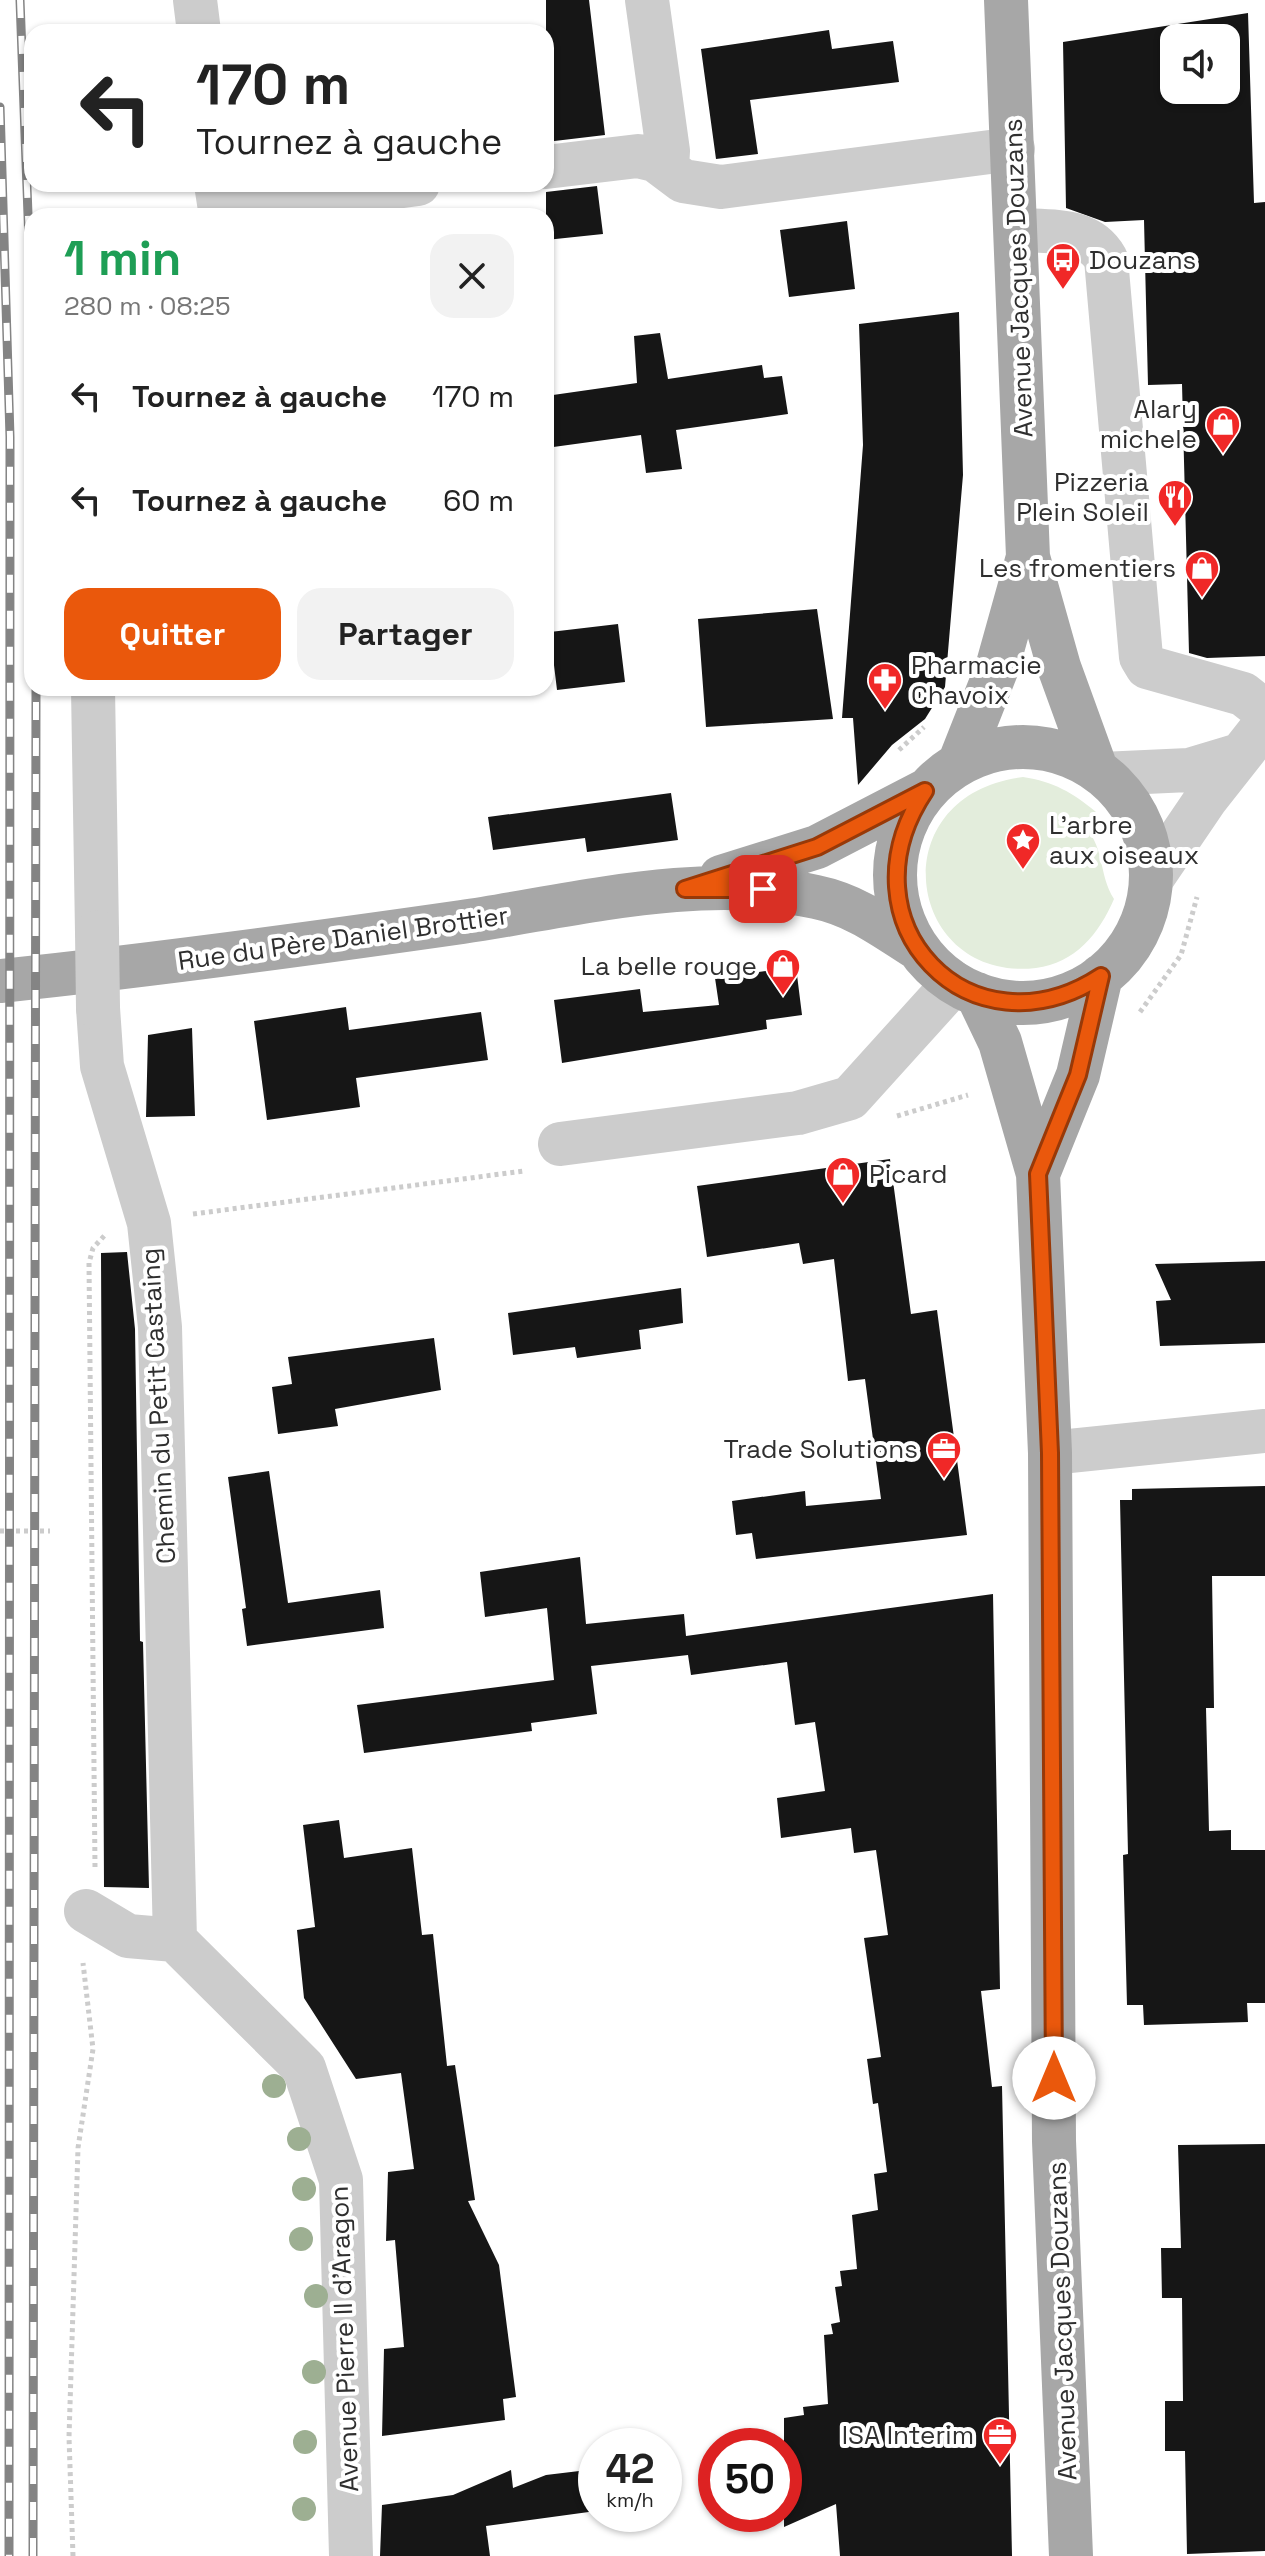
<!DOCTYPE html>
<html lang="fr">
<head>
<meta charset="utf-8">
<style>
	:root { --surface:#fff; --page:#f2f2f2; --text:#222; --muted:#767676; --accent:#ea580c }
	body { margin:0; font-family:"Space Grotesk",sans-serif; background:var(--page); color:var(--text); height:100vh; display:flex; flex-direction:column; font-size:30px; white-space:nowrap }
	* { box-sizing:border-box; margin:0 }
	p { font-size:26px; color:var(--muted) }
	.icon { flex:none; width:44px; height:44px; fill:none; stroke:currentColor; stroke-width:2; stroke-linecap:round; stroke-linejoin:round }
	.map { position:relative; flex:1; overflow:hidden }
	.panel { position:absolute; left:24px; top:208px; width:530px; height:488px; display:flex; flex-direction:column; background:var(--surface); border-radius:24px; box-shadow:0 2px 6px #0004 }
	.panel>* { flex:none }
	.top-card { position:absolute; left:24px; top:24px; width:530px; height:168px; border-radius:24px; box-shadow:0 2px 6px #0004; background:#fff; color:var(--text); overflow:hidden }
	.tools { position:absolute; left:1160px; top:24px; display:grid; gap:16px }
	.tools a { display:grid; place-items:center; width:80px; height:80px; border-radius:16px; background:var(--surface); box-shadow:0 2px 6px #0004; font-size:40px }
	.speed { position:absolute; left:578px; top:2428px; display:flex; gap:16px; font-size:40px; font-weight:700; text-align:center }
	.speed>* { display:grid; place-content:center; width:104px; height:104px; border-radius:50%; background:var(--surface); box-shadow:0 2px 6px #0004; line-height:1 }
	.speed small { font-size:20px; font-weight:400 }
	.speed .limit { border:12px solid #d22; background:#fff; color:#111 }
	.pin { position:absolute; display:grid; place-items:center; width:68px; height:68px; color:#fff; margin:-34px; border-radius:16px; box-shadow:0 4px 12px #0006 }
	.me { position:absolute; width:88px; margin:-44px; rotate:0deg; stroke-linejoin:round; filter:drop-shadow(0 0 6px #0008) }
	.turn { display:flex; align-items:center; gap:28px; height:168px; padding:0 40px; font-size:36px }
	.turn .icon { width:104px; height:104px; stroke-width:2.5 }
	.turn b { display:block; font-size:56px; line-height:68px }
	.round { display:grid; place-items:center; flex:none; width:84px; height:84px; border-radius:24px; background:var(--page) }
	.overview { display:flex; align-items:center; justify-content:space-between; height:136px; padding:0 40px }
	h1 { font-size:48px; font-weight:800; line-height:60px; color:#1e9e55 }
	.cta { display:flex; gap:16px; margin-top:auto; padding:16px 40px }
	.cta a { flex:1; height:92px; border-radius:24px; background:var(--accent); color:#fff; font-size:32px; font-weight:800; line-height:92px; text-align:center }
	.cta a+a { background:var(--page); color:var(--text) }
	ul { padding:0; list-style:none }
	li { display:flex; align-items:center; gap:24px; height:104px; padding:0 40px }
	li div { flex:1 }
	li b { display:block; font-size:30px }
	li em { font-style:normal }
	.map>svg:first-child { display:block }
	.green { fill:#e3eddc }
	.building { fill:#161616; fill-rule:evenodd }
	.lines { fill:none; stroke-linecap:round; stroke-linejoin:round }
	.path { stroke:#ccc; stroke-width:5; stroke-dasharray:4 4; stroke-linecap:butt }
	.minor { stroke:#ccc; stroke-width:44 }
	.major { stroke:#a7a7a7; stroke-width:44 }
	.rail-casing { stroke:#848484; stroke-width:9 }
	.rail { stroke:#fff; stroke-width:6; stroke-dasharray:18; stroke-linecap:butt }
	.minor-bridge { stroke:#ccc; stroke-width:44 }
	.tree { fill:#9daf92 }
	.route-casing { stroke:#983908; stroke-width:20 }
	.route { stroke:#ea580c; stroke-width:14 }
	.labels { text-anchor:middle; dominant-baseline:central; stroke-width:8; stroke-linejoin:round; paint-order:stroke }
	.poi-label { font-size:26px; fill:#2f2f2f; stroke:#fff; text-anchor:end }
	.street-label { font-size:26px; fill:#2f2f2f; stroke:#fff }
</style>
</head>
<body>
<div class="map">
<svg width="1265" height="2556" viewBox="0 0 1265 2556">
	<rect width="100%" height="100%" fill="#fff"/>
	<path class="green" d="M 1023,777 C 1054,782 1072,792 1096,812 L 1085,826 C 1106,852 1098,873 1114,899 C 1099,934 1075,963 1036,968 C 906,983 878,795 1023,777 Z"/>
	<path class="building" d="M 546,0 L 589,0 L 605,135 L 546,142 Z
		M 1248,13 L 1254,203 L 1265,202 L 1265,656 L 1207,658 L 1189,653 L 1182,384 L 1148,385 L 1144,220 L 1105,222 L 1066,208 L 1063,42 ZM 1174,38 L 1226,38 L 1226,90 L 1174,90 Z
		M 829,30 L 832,49 L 893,41 L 899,82 L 750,100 L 758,154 L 716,159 L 701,49 Z
		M 597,186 L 603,234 L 546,240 L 546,192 Z
		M 847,221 L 855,289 L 789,297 L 780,230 Z
		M 959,312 L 963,475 L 945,687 L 925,719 L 892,745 L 858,785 L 853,718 L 842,718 L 863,445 L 859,324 Z
		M 660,333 L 668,379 L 762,365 L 764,378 L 782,376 L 788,414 L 676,430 L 682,469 L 646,473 L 641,435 L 546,448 L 546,396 L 637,383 L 634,336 Z
		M 817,609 L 833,719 L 706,727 L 698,619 Z
		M 618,624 L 625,682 L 557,690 L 550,632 Z
		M 671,793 L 678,840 L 587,852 L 585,838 L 493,850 L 488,817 Z
		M 796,967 L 802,1015 L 766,1020 L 767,1029 L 562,1063 L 554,1000 L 640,989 L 643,1012 L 719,1005 L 715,978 Z
		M 346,1007 L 349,1030 L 481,1012 L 488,1060 L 356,1078 L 360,1107 L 267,1120 L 254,1021 Z
		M 192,1028 L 195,1116 L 146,1117 L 148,1035 Z
		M 890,1159 L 911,1314 L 937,1310 L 967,1535 L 756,1559 L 752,1533 L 736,1535 L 732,1501 L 805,1491 L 806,1506 L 881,1499 L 865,1379 L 848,1381 L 834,1259 L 803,1264 L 799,1243 L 707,1257 L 697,1186 Z
		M 127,1252 L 135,1329 L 140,1641 L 143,1642 L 149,1888 L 104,1887 L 101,1253 Z
		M 1265,1261 L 1265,1343 L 1160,1346 L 1156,1301 L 1171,1300 L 1155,1264 Z
		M 681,1288 L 683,1323 L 639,1330 L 641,1349 L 577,1358 L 575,1347 L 513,1355 L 508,1313 Z
		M 434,1338 L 441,1390 L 335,1409 L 338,1426 L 278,1434 L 272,1387 L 292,1384 L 288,1357 Z
		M 269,1471 L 288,1603 L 380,1590 L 384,1628 L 247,1646 L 242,1609 L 246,1608 L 228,1477 Z
		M 1265,1486 L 1265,1576 L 1212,1576 L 1214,1708 L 1206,1708 L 1209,1831 L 1231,1830 L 1231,1850 L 1265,1850 L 1265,2003 L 1247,2003 L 1248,2022 L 1144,2025 L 1143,2005 L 1127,2005 L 1123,1855 L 1128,1854 L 1120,1500 L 1132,1500 L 1132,1489 Z
		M 580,1557 L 586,1624 L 684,1614 L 686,1636 L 993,1594 L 1000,1989 L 981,1991 L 992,2087 L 1002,2086 L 1012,2556 L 840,2556 L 836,2504 L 784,2527 L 784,2418 L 804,2415 L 803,2407 L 828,2404 L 824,2335 L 833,2334 L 831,2324 L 840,2322 L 835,2287 L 842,2286 L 840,2271 L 857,2269 L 852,2215 L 878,2210 L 874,2174 L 887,2172 L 878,2103 L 873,2104 L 867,2059 L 881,2057 L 864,1938 L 888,1935 L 876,1850 L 854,1853 L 851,1828 L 781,1838 L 777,1798 L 825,1791 L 815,1722 L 795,1725 L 787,1662 L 691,1675 L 688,1655 L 591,1666 L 597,1714 L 531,1723 L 532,1731 L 364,1753 L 357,1705 L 554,1680 L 547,1608 L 485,1617 L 480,1572 Z
		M 339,1820 L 344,1858 L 412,1848 L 422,1935 L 433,1934 L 447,2066 L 455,2065 L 475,2200 L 468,2201 L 499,2265 L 516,2397 L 503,2399 L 505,2420 L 382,2436 L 384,2349 L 404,2347 L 395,2240 L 386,2241 L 388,2172 L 414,2169 L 401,2073 L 356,2079 L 304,1998 L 297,1930 L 315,1927 L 303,1825 Z
		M 1265,2144 L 1265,2551 L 1187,2554 L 1185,2451 L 1165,2451 L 1165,2401 L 1183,2401 L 1182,2298 L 1162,2298 L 1161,2248 L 1181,2248 L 1178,2145 Z
		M 596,2469 L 596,2511 L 486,2526 L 490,2556 L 380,2556 L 382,2505 L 453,2495 L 511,2470 L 513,2488 L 546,2475 Z"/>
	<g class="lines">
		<path class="path" d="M 899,750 L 924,727
			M 1140,1012 L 1181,955 L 1197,897
			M 897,1116 L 968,1095
			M 193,1214 L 524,1171
			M 0,1531 L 50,1531
			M 95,1867 L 89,1263 L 93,1248 L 105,1235
			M 73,2556 L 69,2437 L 78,2148 L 93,2049 L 83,1963"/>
		<path class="minor" d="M 195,0 L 199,32
			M 647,0 L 668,151 L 667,167
			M 546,167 L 638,156 L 655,160 L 683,181 L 721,187 L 1013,149
			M 216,184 L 220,210 L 418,184
			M 1017,230 C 1050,232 1088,227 1106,259 L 1141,657 L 1147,667 L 1243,694 L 1265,711
			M 93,688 L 97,932
			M 1102,774 L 1189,770 L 1239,755
			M 1151,880 L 1206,799 L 1265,724
			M 98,1008 L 102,1066 L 149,1223 L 160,1327 L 175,1940
			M 560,1144 L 798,1113 L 850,1098 L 954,983
			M 1050,1453 L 1265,1431
			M 86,1911 L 128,1936 L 175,1940 L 304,2068 L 341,2180 L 351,2556"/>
		<path class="major" d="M 1006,0 L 1028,557 L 1059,667 L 1096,769
			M895 875a128 128 0 1 1 256 0a128 128 0 1 1-256 0Z
			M 959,764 L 997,668 L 1028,557
			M 721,877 L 817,847 L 925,791
			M 0,981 C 155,965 308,944 462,922 C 577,905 700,872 816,897 C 855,905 884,927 917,948
			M 977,994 L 1000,1042 L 1038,1174 L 1050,1453 L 1054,2141 L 1071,2556
			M 1038,1174 L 1078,1075 L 1101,976"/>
		<g class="rail-casing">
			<path id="rail" d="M 20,0 L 32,322
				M 0,107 L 10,437 L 9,2556
				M 33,2556 L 36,688"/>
		</g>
		<use href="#rail" class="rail"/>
		<path class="minor-bridge" d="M 97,932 L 98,1008"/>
	</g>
	<g class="tree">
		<circle cx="274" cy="2086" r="12"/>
		<circle cx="299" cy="2139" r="12"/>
		<circle cx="304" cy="2189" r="12"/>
		<circle cx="301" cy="2239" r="12"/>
		<circle cx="316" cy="2296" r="12"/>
		<circle cx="314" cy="2372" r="12"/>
		<circle cx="305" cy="2442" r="12"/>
		<circle cx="304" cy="2509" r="12"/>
	</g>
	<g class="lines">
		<g class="route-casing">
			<path id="route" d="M 763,889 L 685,889 L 817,847 L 925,791 C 837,923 971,1061 1101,976 L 1078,1075 L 1038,1174 L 1050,1453 L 1054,2078"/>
		</g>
		<use href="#route" class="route"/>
	</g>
	<defs>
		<g id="bus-pin" transform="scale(1.8)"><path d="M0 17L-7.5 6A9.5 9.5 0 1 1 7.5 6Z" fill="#f02827" stroke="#fff"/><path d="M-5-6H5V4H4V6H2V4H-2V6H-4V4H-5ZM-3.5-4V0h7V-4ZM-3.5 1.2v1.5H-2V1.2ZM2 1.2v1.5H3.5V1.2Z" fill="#fff"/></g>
		<g id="shop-pin" transform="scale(1.8)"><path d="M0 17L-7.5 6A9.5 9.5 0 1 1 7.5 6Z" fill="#f02827" stroke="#fff"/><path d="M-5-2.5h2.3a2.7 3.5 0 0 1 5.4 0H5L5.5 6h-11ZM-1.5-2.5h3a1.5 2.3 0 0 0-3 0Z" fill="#fff"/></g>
		<g id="restaurant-pin" transform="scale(1.8)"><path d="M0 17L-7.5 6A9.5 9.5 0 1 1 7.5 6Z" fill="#f02827" stroke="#fff"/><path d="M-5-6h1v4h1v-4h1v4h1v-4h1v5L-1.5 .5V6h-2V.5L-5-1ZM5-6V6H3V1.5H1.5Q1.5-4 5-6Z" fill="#fff"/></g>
		<g id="pharmacy-pin" transform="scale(1.8)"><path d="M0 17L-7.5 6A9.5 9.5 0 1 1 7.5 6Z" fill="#f02827" stroke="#fff"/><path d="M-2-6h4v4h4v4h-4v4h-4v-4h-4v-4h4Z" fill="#fff"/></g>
		<g id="sight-pin" transform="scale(1.8)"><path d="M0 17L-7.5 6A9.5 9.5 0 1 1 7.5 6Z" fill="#f02827" stroke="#fff"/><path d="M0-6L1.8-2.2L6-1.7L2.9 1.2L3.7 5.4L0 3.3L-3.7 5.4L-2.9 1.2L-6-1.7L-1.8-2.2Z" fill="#fff"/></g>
		<g id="office-pin" transform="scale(1.8)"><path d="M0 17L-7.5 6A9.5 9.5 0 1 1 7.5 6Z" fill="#f02827" stroke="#fff"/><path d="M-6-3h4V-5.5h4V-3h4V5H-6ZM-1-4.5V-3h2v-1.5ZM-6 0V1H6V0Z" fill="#fff"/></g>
	</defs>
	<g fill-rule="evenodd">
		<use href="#bus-pin" x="1063" y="260"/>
		<use href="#shop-pin" x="1223" y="424"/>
		<use href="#restaurant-pin" x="1175" y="497"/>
		<use href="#shop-pin" x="1202" y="568"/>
		<use href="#pharmacy-pin" x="885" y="680"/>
		<use href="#sight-pin" x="1023" y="840"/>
		<use href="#shop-pin" x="783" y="966"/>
		<use href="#shop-pin" x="843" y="1174"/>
		<use href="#office-pin" x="944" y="1449"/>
		<use href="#office-pin" x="1000" y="2435"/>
	</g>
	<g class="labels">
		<g class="poi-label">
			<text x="1089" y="260" text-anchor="start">Douzans</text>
			<text x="1197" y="409">Alary<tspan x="1197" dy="30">michele</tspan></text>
			<text x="1149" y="482">Pizzeria<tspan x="1149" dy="30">Plein Soleil</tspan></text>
			<text x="1176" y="568">Les fromentiers</text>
			<text x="911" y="665" text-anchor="start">Pharmacie<tspan x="911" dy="30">Chavoix</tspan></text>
			<text x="1049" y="825" text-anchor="start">L'arbre<tspan x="1049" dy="30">aux oiseaux</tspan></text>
			<text x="757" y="966">La belle rouge</text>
			<text x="869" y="1174" text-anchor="start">Picard</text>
			<text x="918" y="1449">Trade Solutions</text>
			<text x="974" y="2435">ISA Interim</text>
		</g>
		<g class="street-label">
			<text transform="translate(1018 278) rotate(-92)">Avenue Jacques Douzans</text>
			<text transform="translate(343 938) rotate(-8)">Rue du Père Daniel Brottier</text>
			<text transform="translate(158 1406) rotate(-93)">Chemin du Petit Castaing</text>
			<text transform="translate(1062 2321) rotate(-92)">Avenue Jacques Douzans</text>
			<text transform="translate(344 2339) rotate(-92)">Avenue Pierre II d'Aragon</text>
		</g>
	</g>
</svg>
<div class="tools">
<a><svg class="icon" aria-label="sound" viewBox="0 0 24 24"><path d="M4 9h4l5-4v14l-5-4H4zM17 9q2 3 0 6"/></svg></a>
</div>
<div class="speed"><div>42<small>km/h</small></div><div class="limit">50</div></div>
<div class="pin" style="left:763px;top:889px;background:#d93025"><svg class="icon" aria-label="arrive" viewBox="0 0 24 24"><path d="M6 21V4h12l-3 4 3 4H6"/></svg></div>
<svg class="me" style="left:1054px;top:2078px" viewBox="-20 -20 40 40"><circle r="19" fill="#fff"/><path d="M0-13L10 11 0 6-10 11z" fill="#ea580c"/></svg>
<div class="top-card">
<div class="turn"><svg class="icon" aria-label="left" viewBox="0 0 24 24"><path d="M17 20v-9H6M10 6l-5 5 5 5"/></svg><div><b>170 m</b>Tournez à gauche</div></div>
</div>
<section class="panel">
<div class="overview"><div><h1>1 min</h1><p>280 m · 08:25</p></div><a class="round"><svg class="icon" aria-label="close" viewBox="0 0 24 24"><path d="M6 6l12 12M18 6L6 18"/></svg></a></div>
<ul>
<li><svg class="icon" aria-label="left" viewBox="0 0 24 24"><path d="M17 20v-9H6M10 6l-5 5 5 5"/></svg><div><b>Tournez à gauche</b></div><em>170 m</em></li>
<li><svg class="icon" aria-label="left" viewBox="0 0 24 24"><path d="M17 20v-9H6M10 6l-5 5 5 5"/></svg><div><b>Tournez à gauche</b></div><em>60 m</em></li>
</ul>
<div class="cta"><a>Quitter</a><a>Partager</a></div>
</section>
</div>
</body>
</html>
